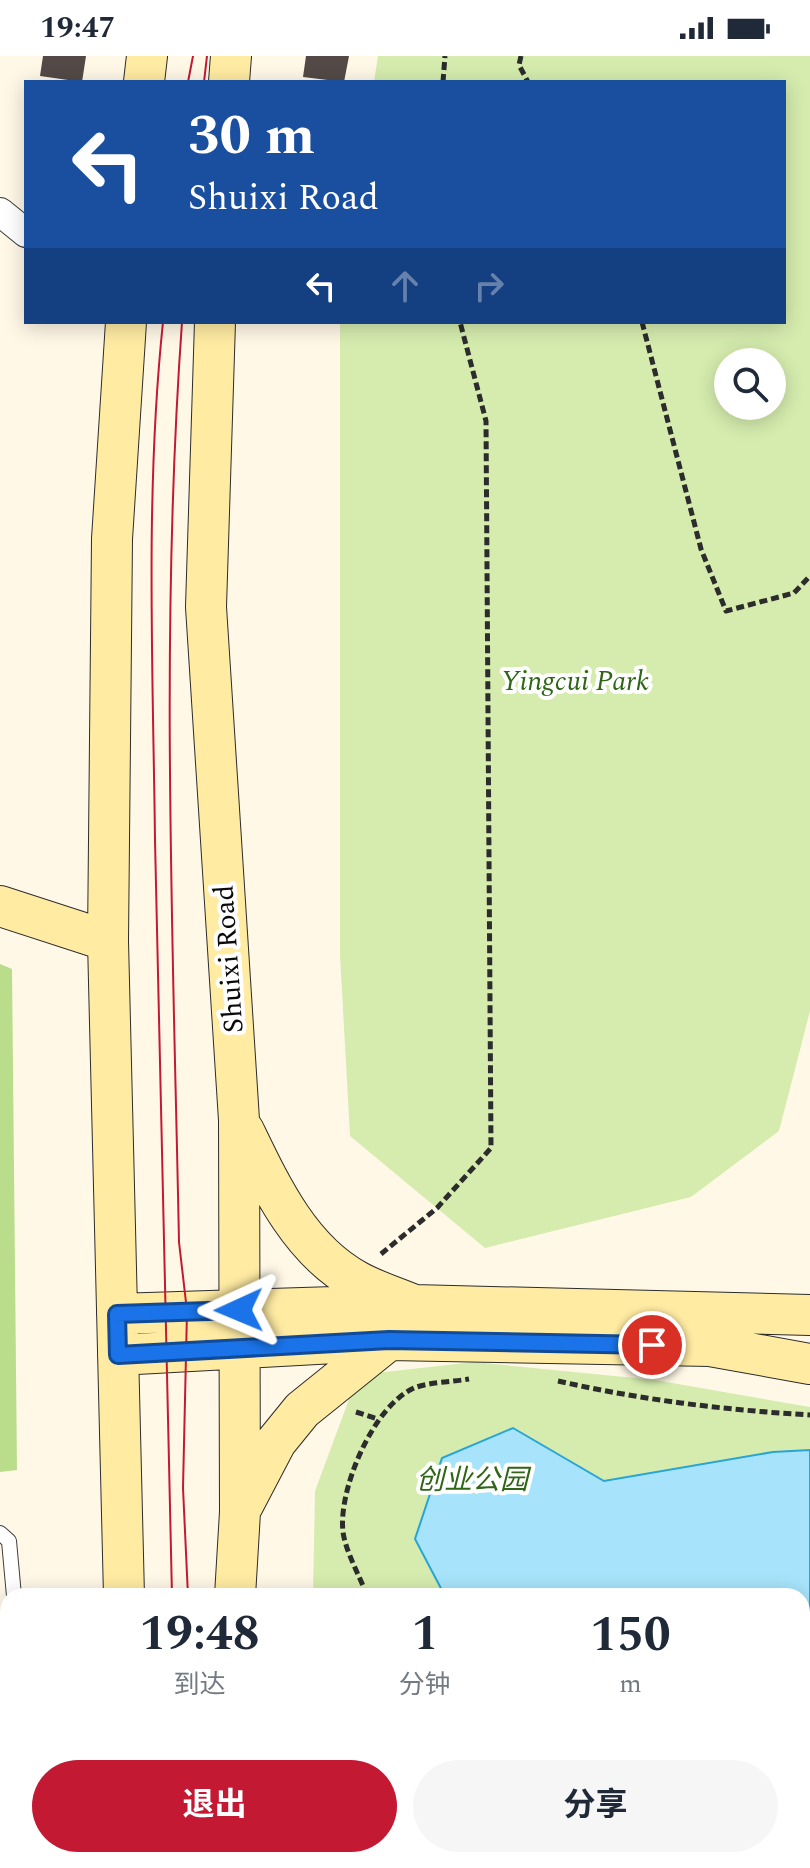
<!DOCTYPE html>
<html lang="zh">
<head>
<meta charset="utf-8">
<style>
	:root { --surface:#fff; --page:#f6f6f7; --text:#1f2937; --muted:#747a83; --accent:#c31933 }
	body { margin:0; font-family:Spectral,"Noto Sans SC",serif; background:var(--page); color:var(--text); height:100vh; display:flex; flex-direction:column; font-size:30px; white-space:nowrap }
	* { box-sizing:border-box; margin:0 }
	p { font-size:26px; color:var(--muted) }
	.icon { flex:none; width:44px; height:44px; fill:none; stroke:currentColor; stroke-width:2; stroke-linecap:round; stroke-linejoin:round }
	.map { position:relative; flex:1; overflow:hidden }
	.side { position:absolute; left:0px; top:1532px; width:810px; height:280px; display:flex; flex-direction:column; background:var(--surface); border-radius:24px 24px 0 0; box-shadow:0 4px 20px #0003 }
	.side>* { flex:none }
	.top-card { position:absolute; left:24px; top:24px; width:762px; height:244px; border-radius:0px; box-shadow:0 4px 20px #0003; background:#1a4fa0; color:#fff; overflow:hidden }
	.fabs { position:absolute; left:714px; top:292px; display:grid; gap:16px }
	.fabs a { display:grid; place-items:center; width:72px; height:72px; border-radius:50%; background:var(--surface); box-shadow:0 4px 20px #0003; font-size:40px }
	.pin { position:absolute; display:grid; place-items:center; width:68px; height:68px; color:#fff; margin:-34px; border:4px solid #fff; border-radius:50%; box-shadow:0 2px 8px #0007 }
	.me { position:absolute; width:88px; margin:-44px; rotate:269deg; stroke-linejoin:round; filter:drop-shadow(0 0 6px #0008) }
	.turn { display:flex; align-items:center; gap:28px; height:168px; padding:0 32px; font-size:36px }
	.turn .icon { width:104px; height:104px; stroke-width:2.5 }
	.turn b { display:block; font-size:56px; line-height:68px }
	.lanes { display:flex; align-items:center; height:76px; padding:0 32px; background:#0003; justify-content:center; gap:40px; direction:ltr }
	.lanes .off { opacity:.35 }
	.eta { display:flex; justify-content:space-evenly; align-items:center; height:136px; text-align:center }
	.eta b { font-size:48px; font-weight:700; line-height:56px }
	.cta { display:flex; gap:16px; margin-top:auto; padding:16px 32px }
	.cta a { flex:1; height:92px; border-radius:48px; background:var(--accent); color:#fff; font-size:32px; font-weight:700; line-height:92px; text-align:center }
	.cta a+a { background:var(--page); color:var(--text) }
	.status { display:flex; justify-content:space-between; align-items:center; height:56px; padding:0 40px; background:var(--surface); direction:ltr }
	.status svg { height:22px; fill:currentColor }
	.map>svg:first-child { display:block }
	.green { fill:#d5ecae; fill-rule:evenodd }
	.forest { fill:#badd8c }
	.water { fill:#a7e4fb; stroke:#28a4d7; stroke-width:2 }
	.building { fill:#534946 }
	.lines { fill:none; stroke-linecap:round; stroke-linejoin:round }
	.lane-casing { stroke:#3d3d3d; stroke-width:16 }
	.street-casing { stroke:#3d3d3d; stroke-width:30 }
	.secondary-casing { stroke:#2c2c2c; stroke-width:42 }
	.path { stroke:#2c2c2c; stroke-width:5; stroke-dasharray:8 4; stroke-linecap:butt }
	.lane { stroke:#fff; stroke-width:14 }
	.street { stroke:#fff; stroke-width:28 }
	.secondary { stroke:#ffeba2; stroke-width:40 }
	.tram { stroke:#c31933; stroke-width:2 }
	.route-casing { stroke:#114b97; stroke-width:20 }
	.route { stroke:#1a73e8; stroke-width:14 }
	.labels { text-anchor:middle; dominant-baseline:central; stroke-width:8; stroke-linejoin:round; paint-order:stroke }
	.park-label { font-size:28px; font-style:italic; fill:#2f6517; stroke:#fff }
	.street-label { font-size:28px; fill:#0a0a0a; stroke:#fff }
</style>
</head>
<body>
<div class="status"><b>19:47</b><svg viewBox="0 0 49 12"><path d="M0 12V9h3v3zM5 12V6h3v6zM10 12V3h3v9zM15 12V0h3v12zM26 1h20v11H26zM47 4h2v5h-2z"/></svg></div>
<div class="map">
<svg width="810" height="1812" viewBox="0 0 810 1812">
	<rect width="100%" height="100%" fill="#fff8e7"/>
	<path class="green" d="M 378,0 L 810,0 L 810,955 L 779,1075 L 691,1141 L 485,1192 L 350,1080 L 340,899 L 340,266 L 784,266 L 784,26 L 374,26 ZM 728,306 L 772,306 L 772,350 L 728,350 Z
		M 474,1306 L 655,1324 L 810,1351 L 810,1812 L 321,1812 L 321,1804 L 802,1804 L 802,1540 L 313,1540 L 315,1435 L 358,1319 Z"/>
	<path class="forest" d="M 0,908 L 12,913 L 17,1414 L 0,1416 Z"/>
	<path class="water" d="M 513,1372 L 604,1425 L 773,1396 L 810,1394 L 810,1812 L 465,1812 L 449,1804 L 802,1804 L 802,1540 L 445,1540 L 415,1483 L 442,1402 Z"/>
	<path class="building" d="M 43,0 L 86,0 L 82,26 L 40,20 Z
		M 306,0 L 349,0 L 344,26 L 303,21 Z
		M 0,1617 L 8,1667 L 8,1804 L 25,1804 L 25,1812 L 0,1812 Z"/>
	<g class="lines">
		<g class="lane-casing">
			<path id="lane" d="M 0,1477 L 9,1485 L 14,1540
				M 38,1804 L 39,1812"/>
		</g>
		<g class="street-casing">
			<path id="street" d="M 0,156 L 26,177"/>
		</g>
		<g class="secondary-casing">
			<path id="secondary" d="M 144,26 L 147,0
				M 229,26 L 231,0
				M 215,266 L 206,551 L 239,1064 L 240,1456 L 235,1540
				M 0,850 L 108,885
				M 244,1075 C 271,1131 300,1194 357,1225 C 375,1235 395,1241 414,1249 L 810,1259
				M 117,1258 L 398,1249
				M 118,1299 L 389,1284 L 710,1290 L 810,1308
				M 243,1449 L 276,1386 L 302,1354 L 389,1284
				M 124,1540 L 108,885 L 112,483 L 126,266
				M 149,1804 L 151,1812
				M 243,1804 L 244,1812"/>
		</g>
		<path class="path" d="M 521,0 L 519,9 L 528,26
			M 443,26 L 445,0
			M 642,266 L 701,493 L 726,555 L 794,537 L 810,520
			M 381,1198 L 437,1152 L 491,1092 L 486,365 L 460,266
			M 558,1325 C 642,1344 724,1354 810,1359
			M 356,1356 L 378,1363
			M 367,1540 C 360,1520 346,1497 343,1476 C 338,1434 373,1350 414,1332 C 429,1326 452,1326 469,1323
			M 363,1804 L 368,1812"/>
		<use href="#lane" class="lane"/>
		<use href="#street" class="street"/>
		<use href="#secondary" class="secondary"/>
		<path class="tram" d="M 188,26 L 193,0
			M 204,26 L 207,0
			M 163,266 C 145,437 153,613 155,784 C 159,1036 164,1288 172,1540
			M 182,266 C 160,572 173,880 179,1186 L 187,1255 L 183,1432 L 188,1540
			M 193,1804 L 194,1812
			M 218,1804 L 219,1812"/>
	</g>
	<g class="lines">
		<g class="route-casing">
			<path id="route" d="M 239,1254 L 117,1258 L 118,1299 L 389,1284 L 652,1289"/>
		</g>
		<use href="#route" class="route"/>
	</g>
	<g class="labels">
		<g class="park-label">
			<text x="575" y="625">Yingcui Park</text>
			<text x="472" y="1424">创业公园</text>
		</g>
		<g class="street-label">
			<text transform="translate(229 903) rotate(-94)">Shuixi Road</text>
		</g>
	</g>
</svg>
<div class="fabs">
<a><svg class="icon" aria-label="search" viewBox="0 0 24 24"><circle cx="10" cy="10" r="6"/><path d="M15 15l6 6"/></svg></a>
</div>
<div class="pin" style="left:652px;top:1289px;background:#d93025"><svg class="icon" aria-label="arrive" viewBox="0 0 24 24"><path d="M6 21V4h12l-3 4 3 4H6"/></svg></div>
<svg class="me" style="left:239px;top:1254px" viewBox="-20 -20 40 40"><path d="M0-17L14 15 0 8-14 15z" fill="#1a73e8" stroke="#fff" stroke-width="4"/></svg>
<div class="top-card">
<div class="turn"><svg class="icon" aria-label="left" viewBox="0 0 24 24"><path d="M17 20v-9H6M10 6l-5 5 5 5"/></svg><div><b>30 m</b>Shuixi Road</div></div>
<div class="lanes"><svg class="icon" aria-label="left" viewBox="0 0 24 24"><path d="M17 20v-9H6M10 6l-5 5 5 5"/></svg><svg class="icon off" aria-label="ahead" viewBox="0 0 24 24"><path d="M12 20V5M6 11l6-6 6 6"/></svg><svg class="icon off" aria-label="right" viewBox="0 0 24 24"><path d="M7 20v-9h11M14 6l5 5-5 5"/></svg></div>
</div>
<section class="side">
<div class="eta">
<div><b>19:48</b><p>到达</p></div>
<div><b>1</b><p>分钟</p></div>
<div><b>150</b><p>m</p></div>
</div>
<div class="cta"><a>退出</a><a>分享</a></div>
</section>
</div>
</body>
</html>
